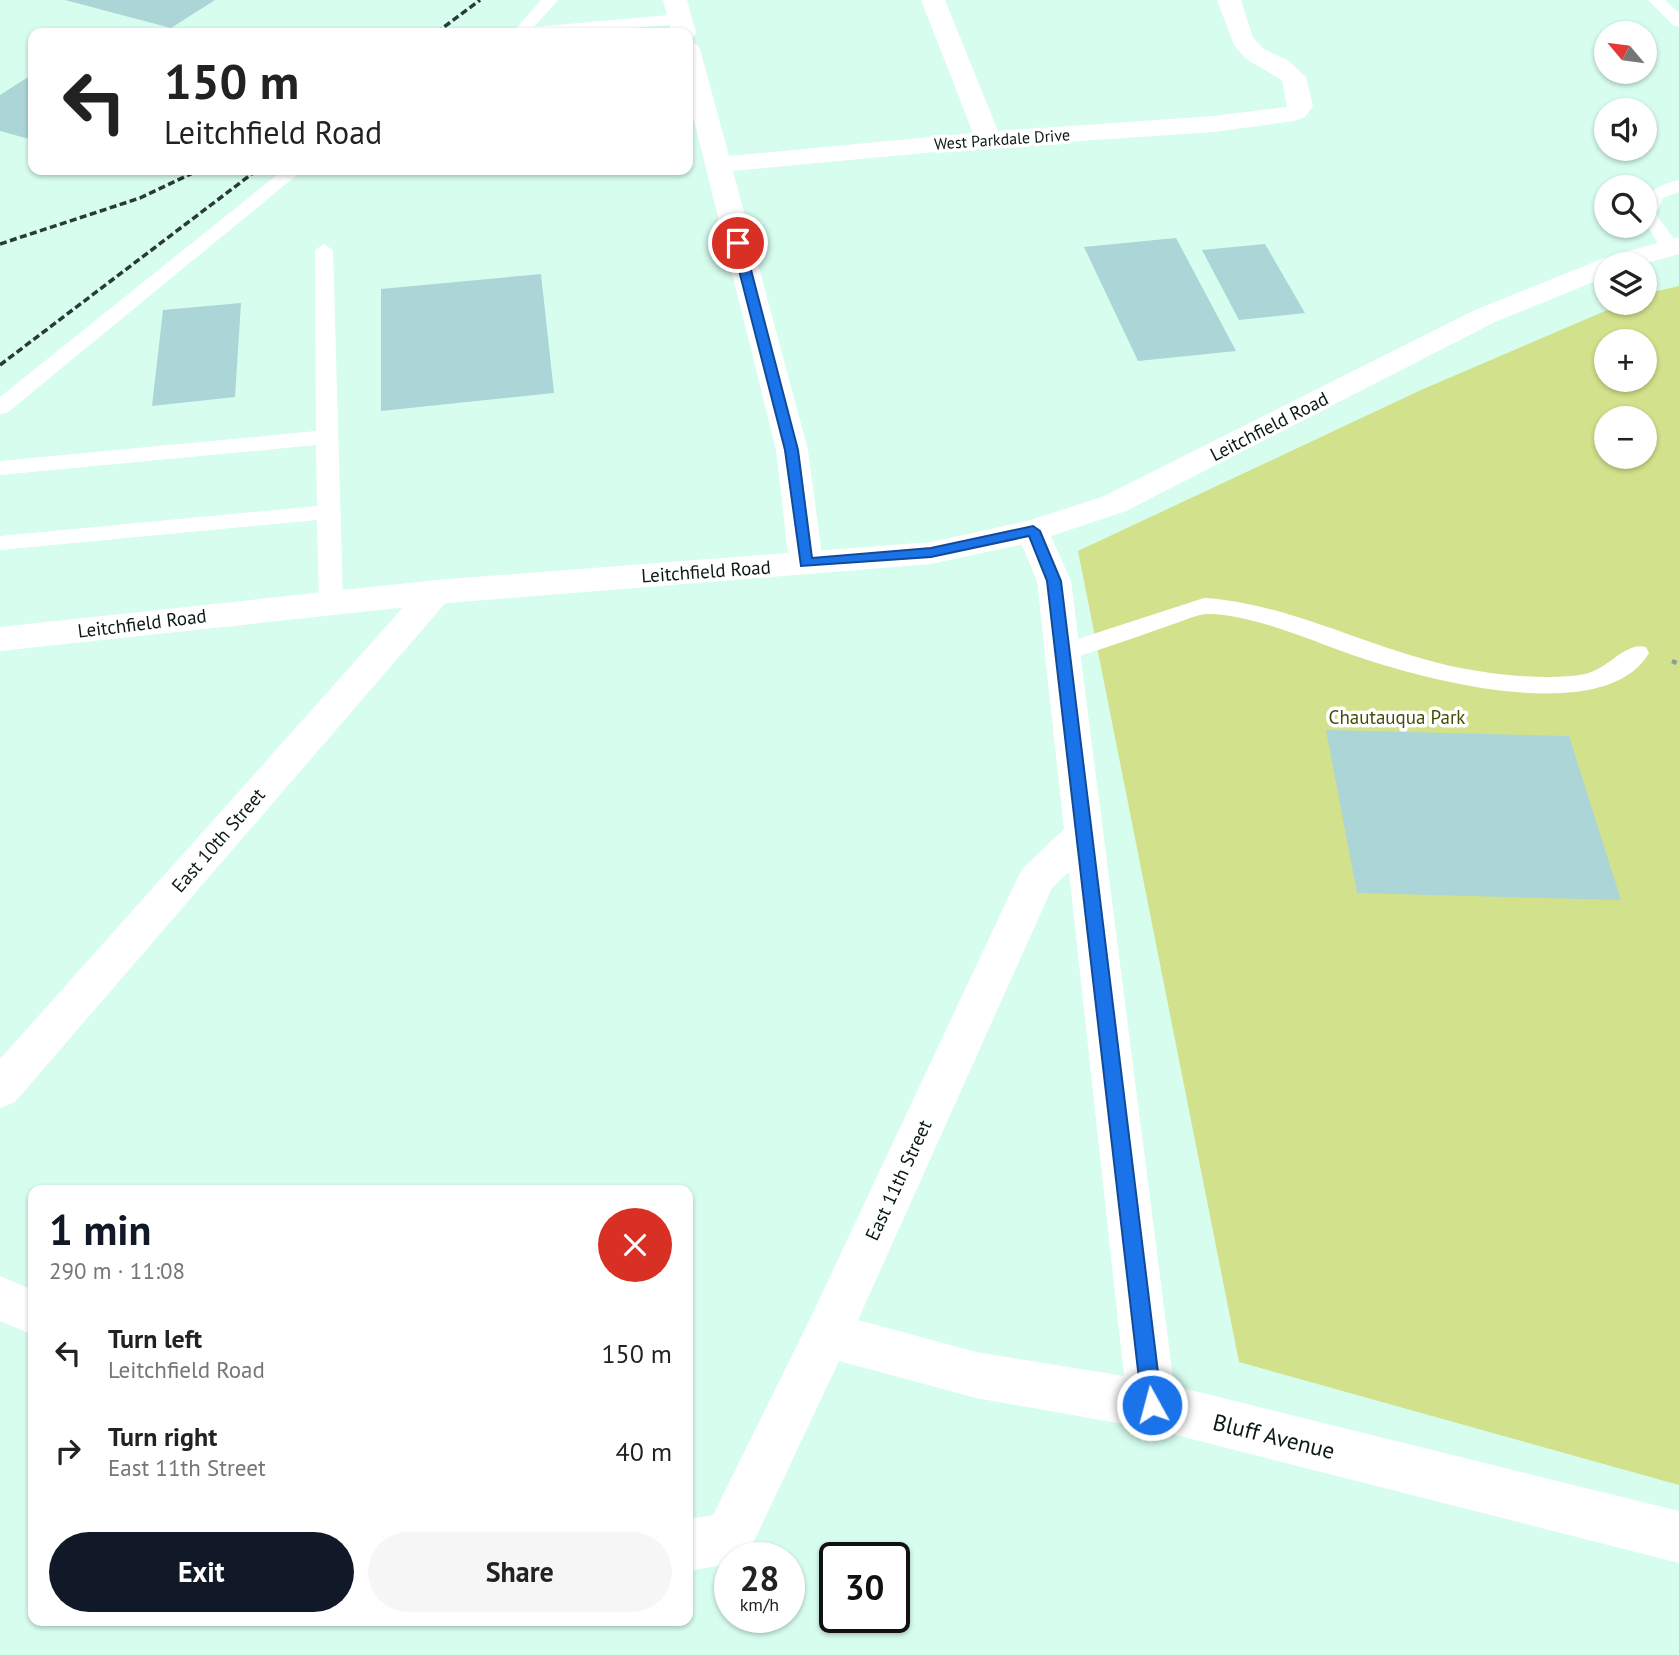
<!DOCTYPE html>
<html lang="en">
<head>
<meta charset="utf-8">
<style>
	:root { --surface:#fff; --page:#f6f6f6; --text:#222; --muted:#767676; --accent:#111827 }
	body { margin:0; font-family:"PT Sans",sans-serif; background:var(--page); color:var(--text); height:100vh; display:flex; flex-direction:column; font-size:26px; white-space:nowrap }
	* { box-sizing:border-box; margin:0 }
	p { font-size:23px; color:var(--muted) }
	.icon { flex:none; width:38px; height:38px; fill:none; stroke:currentColor; stroke-width:2; stroke-linecap:round; stroke-linejoin:round }
	.map { position:relative; flex:1; overflow:hidden }
	.sheet { position:absolute; left:28px; top:1185px; width:665px; height:441px; display:flex; flex-direction:column; background:var(--surface); border-radius:14px; box-shadow:0 2px 5px #0004 }
	.sheet>* { flex:none }
	.banner { position:absolute; left:28px; top:28px; width:665px; height:147px; border-radius:14px; box-shadow:0 2px 5px #0004; background:#fff; color:var(--text); overflow:hidden }
	.needle { width:46px; rotate:299deg }
	.fabs { position:absolute; left:1594px; top:21px; display:grid; gap:14px }
	.fabs a { display:grid; place-items:center; width:63px; height:63px; border-radius:50%; background:var(--surface); box-shadow:0 2px 5px #0004; font-size:35px }
	.speed { position:absolute; left:714px; top:1542px; display:flex; gap:14px; font-size:35px; font-weight:700; text-align:center }
	.speed>* { display:grid; place-content:center; width:91px; height:91px; border-radius:50%; background:var(--surface); box-shadow:0 2px 5px #0004; line-height:1 }
	.speed small { font-size:18px; font-weight:400 }
	.speed .limit { border:4px solid #111; border-radius:10px; background:#fff; color:#111 }
	.pin { position:absolute; display:grid; place-items:center; width:60px; height:60px; color:#fff; margin:-30px; border:4px solid #fff; border-radius:50%; box-shadow:0 2px 7px #0007 }
	.me { position:absolute; width:77px; margin:-38px; rotate:353deg; stroke-linejoin:round; filter:drop-shadow(0 0 5px #0008) }
	.turn { display:flex; align-items:center; gap:24px; height:147px; padding:0 21px; font-size:32px }
	.turn .icon { width:91px; height:91px; stroke-width:2.5 }
	.turn b { display:block; font-size:49px; line-height:60px }
	.round { display:grid; place-items:center; flex:none; width:74px; height:74px; border-radius:37px; background:var(--page) }
	.summary { display:flex; align-items:center; justify-content:space-between; height:119px; padding:0 21px }
	h1 { font-size:42px; font-weight:700; line-height:52px; color:var(--accent) }
	.primary-button { display:flex; gap:14px; margin-top:auto; padding:14px 21px }
	.primary-button a { flex:1; height:80px; border-radius:42px; background:var(--accent); color:#fff; font-size:28px; font-weight:700; line-height:80px; text-align:center }
	.primary-button a+a { background:var(--page); color:var(--text) }
	ul { padding:0; list-style:none }
	li { display:flex; align-items:center; gap:21px; height:98px; padding:0 21px }
	li div { flex:1 }
	li b { display:block; font-size:26px }
	li em { font-style:normal }
	.map>svg:first-child { display:block }
	.green { fill:#d2e18b; fill-rule:evenodd }
	.building { fill:#abd5d6 }
	.lines { fill:none; stroke-linecap:round; stroke-linejoin:round }
	.path { stroke:#85a197; stroke-width:4.5; stroke-dasharray:5 5; stroke-linecap:butt }
	.lane { fill:#fff; fill-rule:evenodd }
	.street { fill:#fff; fill-rule:evenodd }
	.secondary { fill:#fff; fill-rule:evenodd }
	.rail { stroke:#293b35; stroke-width:3.5; stroke-dasharray:7 3.5; stroke-linecap:butt }
	.route { fill:#1a73e8; stroke:#114b97; stroke-width:2 }
	.labels { text-anchor:middle; dominant-baseline:central; stroke-width:7; stroke-linejoin:round; paint-order:stroke }
	.far-street-label { font-size:16px; fill:#0b1915; stroke:#fff }
	.street-label { font-size:19px; fill:#0b1915; stroke:#fff }
	.park-label { font-size:19px; fill:#454d06; stroke:#fff }
	.near-street-label { font-size:23px; fill:#0b1915; stroke:#fff }
</style>
</head>
<body>
<div class="map">
<svg width="1679" height="1655" viewBox="0 0 1679 1655">
	<rect width="100%" height="100%" fill="#d7fdef"/>
	<path class="green" d="M 1679,286 L 1679,1485 L 1239,1362 L 1078,551 L 1421,390 L 1624,303 L 1645,303 L 1645,294 ZM 1606,341 L 1645,341 L 1645,380 L 1606,380 ZM 1606,418 L 1645,418 L 1645,457 L 1606,457 Z"/>
	<path class="building" d="M 65,0 L 215,0 L 171,28 Z
		M 33,74 L 33,140 L 0,131 L 0,95 Z
		M 1176,238 L 1236,351 L 1138,361 L 1084,247 Z
		M 1265,244 L 1305,313 L 1239,320 L 1202,250 Z
		M 541,274 L 554,393 L 381,411 L 381,289 Z
		M 241,303 L 235,397 L 152,406 L 163,310 Z
		M 1326,730 L 1569,736 L 1621,900 L 1357,893 Z"/>
	<g class="lines">
		<path class="path" d="M 1672,661 L 1679,664"/>
		<path class="lane" d="M 541,0 L 558,0 L 534,27 L 680,14 L 688,19 L 680,24 L 573,33 L 512,33 Z
			M 1648,0 L 1665,0 L 1679,13 L 1679,27 L 1673,25 Z
			M 283,170 L 303,170 L 7,413 L 0,414 L 0,397 Z
			M 1679,180 L 1679,192 L 1663,198 L 1656,214 L 1679,246 L 1677,251 L 1663,251 C 1640,217 1629,192 1679,180 Z
			M 324,244 L 333,250 L 343,602 L 339,608 L 331,610 L 323,608 L 319,602 L 317,520 L 0,550 L 0,536 L 317,506 L 316,445 L 0,475 L 0,461 L 316,431 L 315,250 Z
			M 1204,598 C 1295,603 1385,658 1478,671 C 1508,676 1555,680 1585,674 C 1608,669 1626,641 1646,647 L 1649,653 C 1607,725 1441,683 1377,663 C 1326,648 1261,615 1209,614 C 1196,614 1181,622 1168,626 C 1133,638 1098,651 1062,661 L 1053,659 L 1050,653 L 1053,647 Z"/>
		<path class="street" d="M 663,0 L 687,0 L 696,33 L 692,38 L 688,39 L 688,33 L 672,33 Z
			M 921,0 L 945,0 L 998,131 L 1214,116 L 1287,107 L 1282,80 L 1246,59 L 1234,45 L 1217,0 L 1241,0 L 1253,38 L 1264,49 L 1289,61 L 1306,77 L 1313,106 L 1305,117 L 1294,121 L 1214,132 L 988,147 L 733,171 L 808,450 L 823,563 L 818,571 L 806,574 L 794,571 L 789,563 L 776,450 L 688,96 L 688,42 L 697,44 L 700,49 L 729,156 L 973,133 Z
			M 1033,520 L 1045,523 L 1071,581 L 1174,1386 L 1679,1511 L 1679,1563 L 1152,1429 L 976,1398 L 839,1361 L 747,1556 L 730,1558 L 729,1564 L 688,1571 L 688,1519 L 713,1515 L 810,1319 L 1017,879 L 1023,868 L 1064,829 L 1037,581 L 1016,531 L 1021,523 ZM 1069,872 L 1124,1376 L 976,1352 L 858,1320 L 1052,888 Z
			M 436,580 L 448,584 L 453,592 L 448,600 L 15,1102 L 0,1108 L 0,1059 L 424,584 Z
			M 0,1276 L 33,1290 L 33,1335 L 0,1321 Z"/>
		<path class="secondary" d="M 1679,237 L 1679,254 L 1643,264 L 1606,264 L 1606,277 L 1495,322 L 1126,511 L 1033,542 L 931,564 L 436,604 L 0,651 L 0,627 L 436,580 L 931,542 L 1027,521 L 1102,497 L 1475,310 L 1604,258 Z"/>
		<path class="rail" d="M 436,33 L 480,0
			M 0,244 L 140,198 L 199,170
			M 0,365 L 257,170"/>
	</g>
	<path class="route" d="M 738,239 L 744,243 L 798,450 L 812,558 L 931,548 L 1033,526 L 1040,531 L 1061,581 L 1162,1405 L 1159,1412 L 1152,1415 L 1145,1412 L 1142,1405 L 1047,581 L 1029,536 L 931,557 L 801,566 L 785,450 L 732,243 Z"/>
	<g class="labels">
		<g class="far-street-label">
			<text transform="translate(1002 139) rotate(-4)">West Parkdale Drive</text>
		</g>
		<g class="street-label">
			<text transform="translate(1269 426) rotate(-27)">Leitchfield Road</text>
			<text transform="translate(706 571) rotate(-4)">Leitchfield Road</text>
			<text transform="translate(142 623) rotate(-7)">Leitchfield Road</text>
			<text transform="translate(218 840) rotate(-49)">East 10th Street</text>
			<text transform="translate(898 1180) rotate(-65)">East 11th Street</text>
		</g>
		<g class="park-label">
			<text x="1397" y="717">Chautauqua Park</text>
		</g>
		<g class="near-street-label">
			<text transform="translate(1274 1436) rotate(14)">Bluff Avenue</text>
		</g>
	</g>
</svg>
<div class="fabs">
<a><svg class="needle" viewBox="-14 -14 28 28"><path d="M0-13l5 13h-10z" fill="#e53935"/><path d="M0 13l5-13h-10z" fill="#767676"/></svg></a>
<a><svg class="icon" aria-label="sound" viewBox="0 0 24 24"><path d="M4 9h4l5-4v14l-5-4H4zM17 9q2 3 0 6"/></svg></a>
<a><svg class="icon" aria-label="search" viewBox="0 0 24 24"><circle cx="10" cy="10" r="6"/><path d="M15 15l6 6"/></svg></a>
<a><svg class="icon" aria-label="layers" viewBox="0 0 24 24"><path d="M12 4l9 5-9 5-9-5zM3 14l9 5 9-5"/></svg></a>
<a>+</a>
<a>−</a>
</div>
<div class="speed"><div>28<small>km/h</small></div><div class="limit">30</div></div>
<div class="pin" style="left:738px;top:243px;background:#d93025"><svg class="icon" aria-label="arrive" viewBox="0 0 24 24"><path d="M6 21V4h12l-3 4 3 4H6"/></svg></div>
<svg class="me" style="left:1152px;top:1405px" viewBox="-20 -20 40 40"><circle r="17" fill="#1a73e8" stroke="#fff" stroke-width="3"/><path d="M0-11L8 9 0 5-8 9z" fill="#fff"/></svg>
<div class="banner">
<div class="turn"><svg class="icon" aria-label="left" viewBox="0 0 24 24"><path d="M17 20v-9H6M10 6l-5 5 5 5"/></svg><div><b>150 m</b>Leitchfield Road</div></div>
</div>
<section class="sheet">
<div class="summary"><div><h1>1 min</h1><p>290 m · 11:08</p></div><a class="round" style="background:#d93025;color:#fff"><svg class="icon" aria-label="close" viewBox="0 0 24 24"><path d="M6 6l12 12M18 6L6 18"/></svg></a></div>
<ul>
<li><svg class="icon" aria-label="left" viewBox="0 0 24 24"><path d="M17 20v-9H6M10 6l-5 5 5 5"/></svg><div><b>Turn left</b><p>Leitchfield Road</p></div><em>150 m</em></li>
<li><svg class="icon" aria-label="right" viewBox="0 0 24 24"><path d="M7 20v-9h11M14 6l5 5-5 5"/></svg><div><b>Turn right</b><p>East 11th Street</p></div><em>40 m</em></li>
</ul>
<div class="primary-button"><a>Exit</a><a>Share</a></div>
</section>
</div>
</body>
</html>
